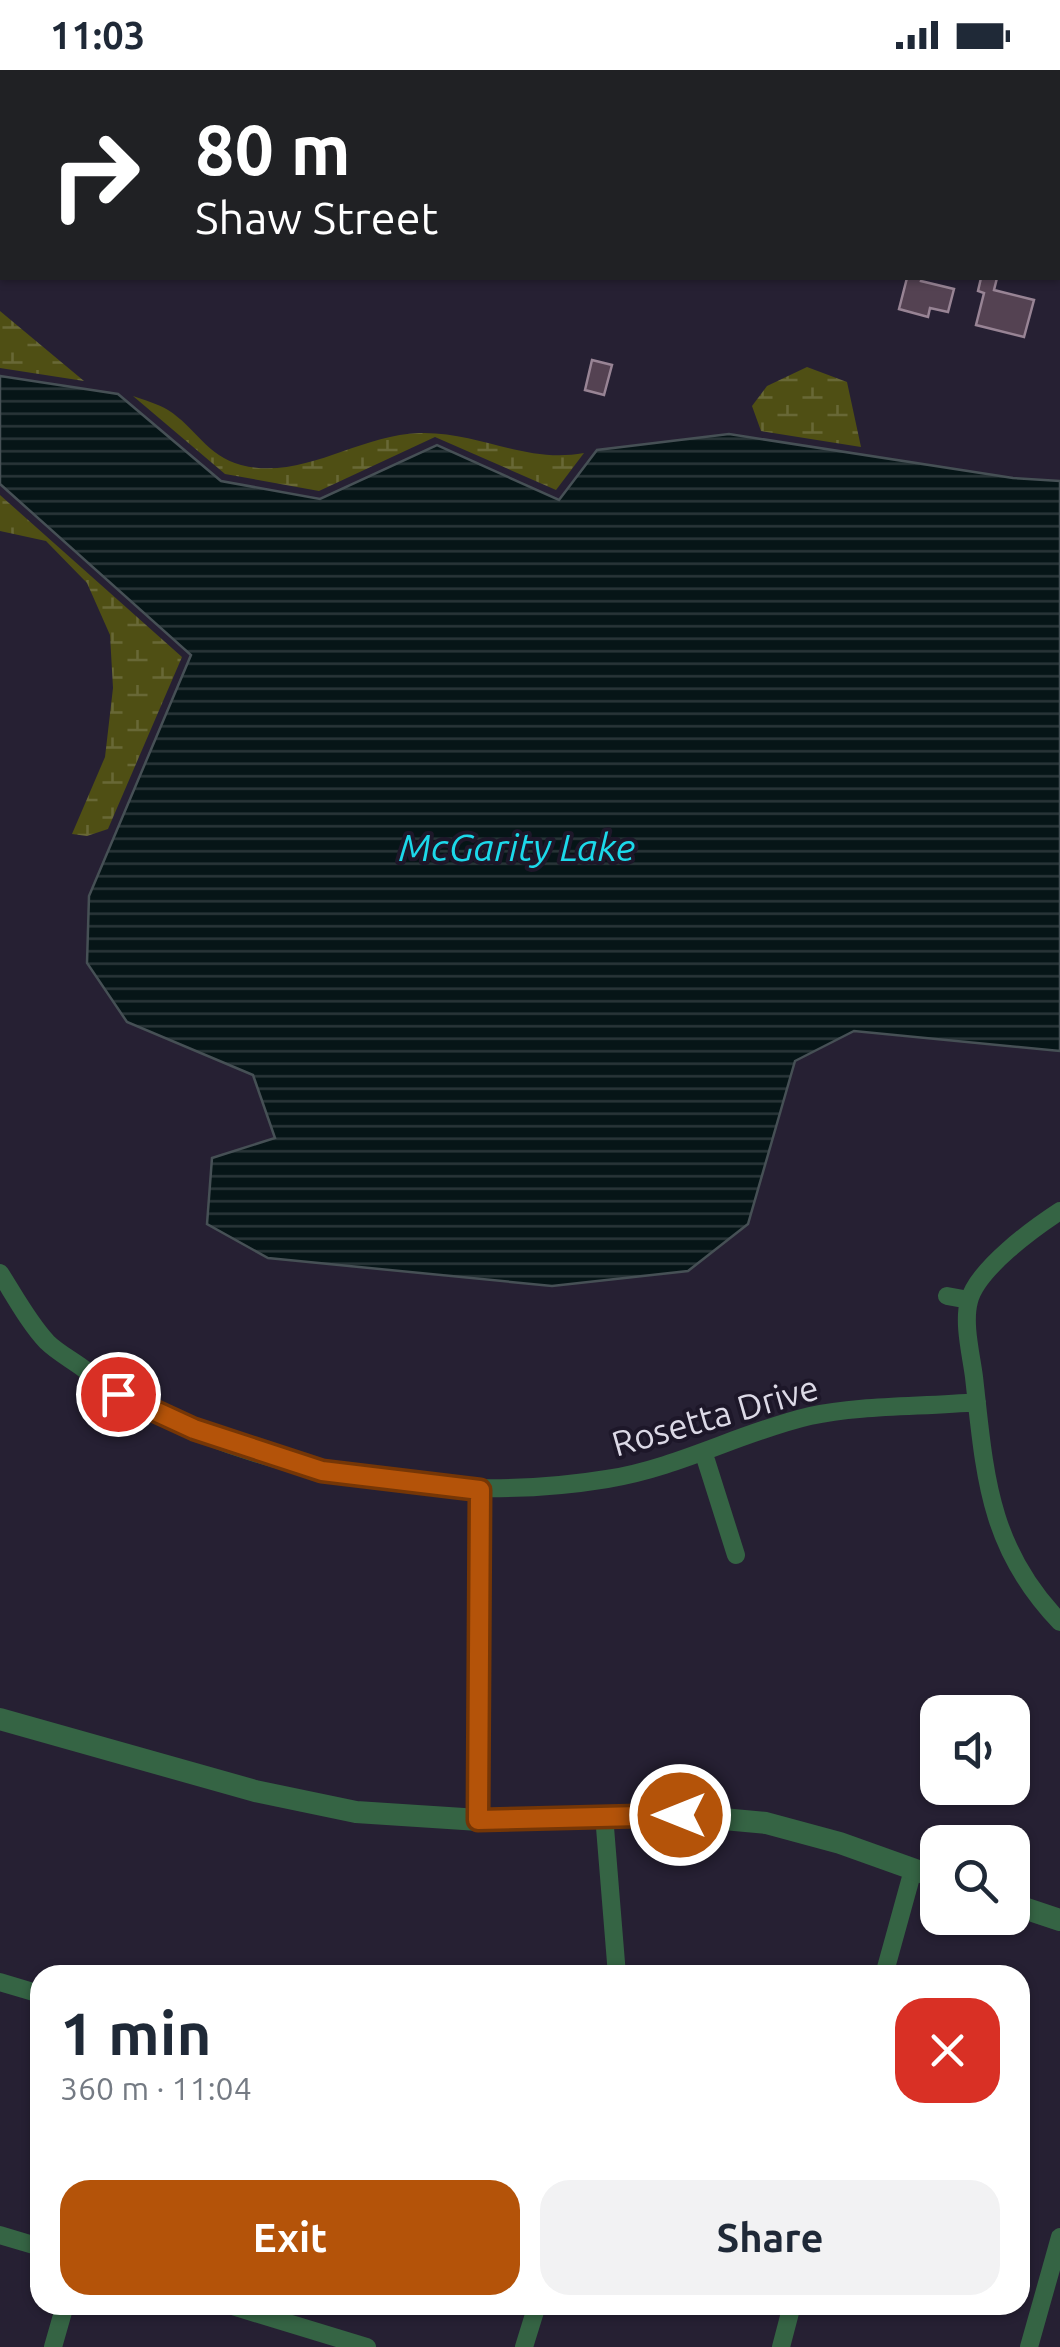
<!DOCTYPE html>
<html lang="en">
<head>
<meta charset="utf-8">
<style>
	:root { --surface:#fff; --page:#f2f2f3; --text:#1f2937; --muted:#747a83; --accent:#b45309 }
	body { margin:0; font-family:Ubuntu,sans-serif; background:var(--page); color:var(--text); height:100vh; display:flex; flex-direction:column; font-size:38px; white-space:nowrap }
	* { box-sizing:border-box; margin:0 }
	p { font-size:32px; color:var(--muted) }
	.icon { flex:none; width:55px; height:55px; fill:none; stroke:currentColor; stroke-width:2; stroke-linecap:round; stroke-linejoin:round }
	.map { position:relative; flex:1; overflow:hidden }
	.details { position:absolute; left:30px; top:1895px; width:1000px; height:350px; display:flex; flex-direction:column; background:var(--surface); border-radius:30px; box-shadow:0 2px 8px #0004 }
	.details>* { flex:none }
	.guide { position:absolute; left:0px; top:0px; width:1060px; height:210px; box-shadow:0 2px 8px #0004; background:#202124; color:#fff; overflow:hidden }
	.fabs { position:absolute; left:920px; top:1625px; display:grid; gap:20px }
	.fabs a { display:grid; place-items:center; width:110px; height:110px; border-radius:20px; background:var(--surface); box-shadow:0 2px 8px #0004; font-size:50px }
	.pin { position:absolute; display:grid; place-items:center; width:85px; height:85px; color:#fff; margin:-42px; border:5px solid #fff; border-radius:50%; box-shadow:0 2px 10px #0007 }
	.me { position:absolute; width:110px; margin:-55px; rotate:270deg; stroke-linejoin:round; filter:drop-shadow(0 0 8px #0008) }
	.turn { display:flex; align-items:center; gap:35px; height:210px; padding:0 30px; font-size:45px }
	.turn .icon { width:130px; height:130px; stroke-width:2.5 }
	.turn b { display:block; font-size:70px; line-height:85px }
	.round { display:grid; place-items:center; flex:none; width:105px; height:105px; border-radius:30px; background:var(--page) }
	.headline { display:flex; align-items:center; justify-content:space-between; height:170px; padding:0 30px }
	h1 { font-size:60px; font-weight:700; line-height:75px }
	.cta { display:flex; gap:20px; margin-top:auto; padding:20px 30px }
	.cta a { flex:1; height:115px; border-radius:30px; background:var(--accent); color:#fff; font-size:40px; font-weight:700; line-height:115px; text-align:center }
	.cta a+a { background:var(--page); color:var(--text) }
	.status { display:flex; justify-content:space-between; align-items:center; height:70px; padding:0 50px; background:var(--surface); direction:ltr }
	.status svg { height:28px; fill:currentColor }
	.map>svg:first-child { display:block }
	.wetland { fill:url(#wetland-marsh) }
	.water { fill:url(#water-rules); stroke:#465055; stroke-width:2.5 }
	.building { fill:#544252; stroke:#988495; stroke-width:2.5 }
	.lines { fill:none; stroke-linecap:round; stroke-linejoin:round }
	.minor { stroke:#356444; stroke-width:18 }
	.tertiary { stroke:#356444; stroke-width:22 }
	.route-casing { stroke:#753606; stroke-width:25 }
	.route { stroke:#b45309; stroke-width:18 }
	.labels { text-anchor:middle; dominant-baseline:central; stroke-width:8; stroke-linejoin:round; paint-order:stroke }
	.street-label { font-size:35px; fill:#dcd9e6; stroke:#1d1729 }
	.water-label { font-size:38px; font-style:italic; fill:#1cd9ea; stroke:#1d1729 }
</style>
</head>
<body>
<div class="status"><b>11:03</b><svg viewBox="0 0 49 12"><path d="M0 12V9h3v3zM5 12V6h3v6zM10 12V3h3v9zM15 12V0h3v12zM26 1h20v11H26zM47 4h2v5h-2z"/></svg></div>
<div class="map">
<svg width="1060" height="2277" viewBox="0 0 1060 2277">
	<defs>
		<pattern id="wetland-marsh" width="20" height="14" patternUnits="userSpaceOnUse" patternTransform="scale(2.5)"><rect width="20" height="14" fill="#4f4f14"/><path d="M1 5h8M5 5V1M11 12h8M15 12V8" fill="none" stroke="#686836"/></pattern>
		<pattern id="water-rules" width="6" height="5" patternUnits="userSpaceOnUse" patternTransform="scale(2.5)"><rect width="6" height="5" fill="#061517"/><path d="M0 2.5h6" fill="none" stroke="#2a3639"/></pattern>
	</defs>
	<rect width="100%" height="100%" fill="#262033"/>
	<path class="wetland" d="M 0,241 L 84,311 L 0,298 Z
		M 807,297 L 847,312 L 861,377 L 761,361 L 752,336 L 767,316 Z
		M 133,326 C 144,330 158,334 168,340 C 195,357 207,386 241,395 C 302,411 358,365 419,363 C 478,361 525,394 584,383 L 556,420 L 435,367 L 319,421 L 225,404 Z
		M 0,425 L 182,587 L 108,759 L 87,766 L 72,764 L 105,687 L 113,618 L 110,565 L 87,513 L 46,471 L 0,461 Z"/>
	<path class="water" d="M 0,306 L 118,324 L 221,411 L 320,429 L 437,375 L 559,430 L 597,380 L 729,364 L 1013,408 L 1060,411 L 1060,981 L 854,961 L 795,991 L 748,1154 L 688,1201 L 552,1216 L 268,1188 L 207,1154 L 212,1088 L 275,1068 L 253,1005 L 127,952 L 87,893 L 89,826 L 191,585 L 0,414 Z"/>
	<path class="building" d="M 907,208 L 922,208 L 921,211 L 954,219 L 948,242 L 930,238 L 928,247 L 899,239 Z
		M 981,208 L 997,208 L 994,220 L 1034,230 L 1024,267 L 976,255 L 984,223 L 978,221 Z
		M 592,290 L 612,295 L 604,325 L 585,320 Z"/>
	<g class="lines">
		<path class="minor" d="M 291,0 L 291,2
			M 469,2 L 469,0
			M 676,2 L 676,0
			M 881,2 L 881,0
			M 1058,165 L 1060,165
			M 1060,1141 C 1034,1158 977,1199 969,1231 C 963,1253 971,1284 974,1307 C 985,1405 988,1477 1060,1552
			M 0,1203 C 14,1225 29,1253 47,1272 C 57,1282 72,1290 84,1299 C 224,1402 438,1437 607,1409 C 678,1398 741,1362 810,1346 C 860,1335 924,1337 977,1332
			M 947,1226 L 969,1230
			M 704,1384 L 736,1485
			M 604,1745 L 617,1905
			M 479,1750 L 480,1420
			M 884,1905 L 913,1800
			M 0,1912 L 40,1924
			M 0,2165 L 40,2177
			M 229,2235 L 367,2277
			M 53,2277 L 65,2235
			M 524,2277 L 537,2235
			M 781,2277 L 792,2235
			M 1029,2277 L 1060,2167"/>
		<path class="tertiary" d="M 0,1649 L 255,1721 L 356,1742 L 479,1750 L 680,1745 L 766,1753 L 840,1773 L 938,1808
			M 1012,1834 L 1060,1850"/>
	</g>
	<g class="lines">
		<g class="route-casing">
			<path id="route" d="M 118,1324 L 194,1359 L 322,1401 L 480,1420 L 478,1750 L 680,1745"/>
		</g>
		<use href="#route" class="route"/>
	</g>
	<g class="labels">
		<g class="street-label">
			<text transform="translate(715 1345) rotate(-16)">Rosetta Drive</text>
		</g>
		<g class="water-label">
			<text x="517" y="777">McGarity Lake</text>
		</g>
	</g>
</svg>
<div class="fabs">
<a><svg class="icon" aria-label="sound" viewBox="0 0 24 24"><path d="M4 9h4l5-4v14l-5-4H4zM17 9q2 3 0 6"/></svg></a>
<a><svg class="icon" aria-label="search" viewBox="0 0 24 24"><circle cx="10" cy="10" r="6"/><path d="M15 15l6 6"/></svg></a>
</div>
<div class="pin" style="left:118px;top:1324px;background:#d93025"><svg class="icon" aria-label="arrive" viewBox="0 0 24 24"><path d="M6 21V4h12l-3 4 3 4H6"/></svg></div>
<svg class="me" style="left:680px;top:1745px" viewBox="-20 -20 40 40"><circle r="17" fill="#b45309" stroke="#fff" stroke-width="3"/><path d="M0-11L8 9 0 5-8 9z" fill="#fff"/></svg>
<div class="guide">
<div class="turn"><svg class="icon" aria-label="right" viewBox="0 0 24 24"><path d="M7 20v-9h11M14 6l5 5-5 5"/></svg><div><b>80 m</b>Shaw Street</div></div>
</div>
<section class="details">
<div class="headline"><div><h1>1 min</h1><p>360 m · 11:04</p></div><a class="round" style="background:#d93025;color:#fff"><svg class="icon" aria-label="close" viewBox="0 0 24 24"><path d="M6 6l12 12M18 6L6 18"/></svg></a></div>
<div class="cta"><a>Exit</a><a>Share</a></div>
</section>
</div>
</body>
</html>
